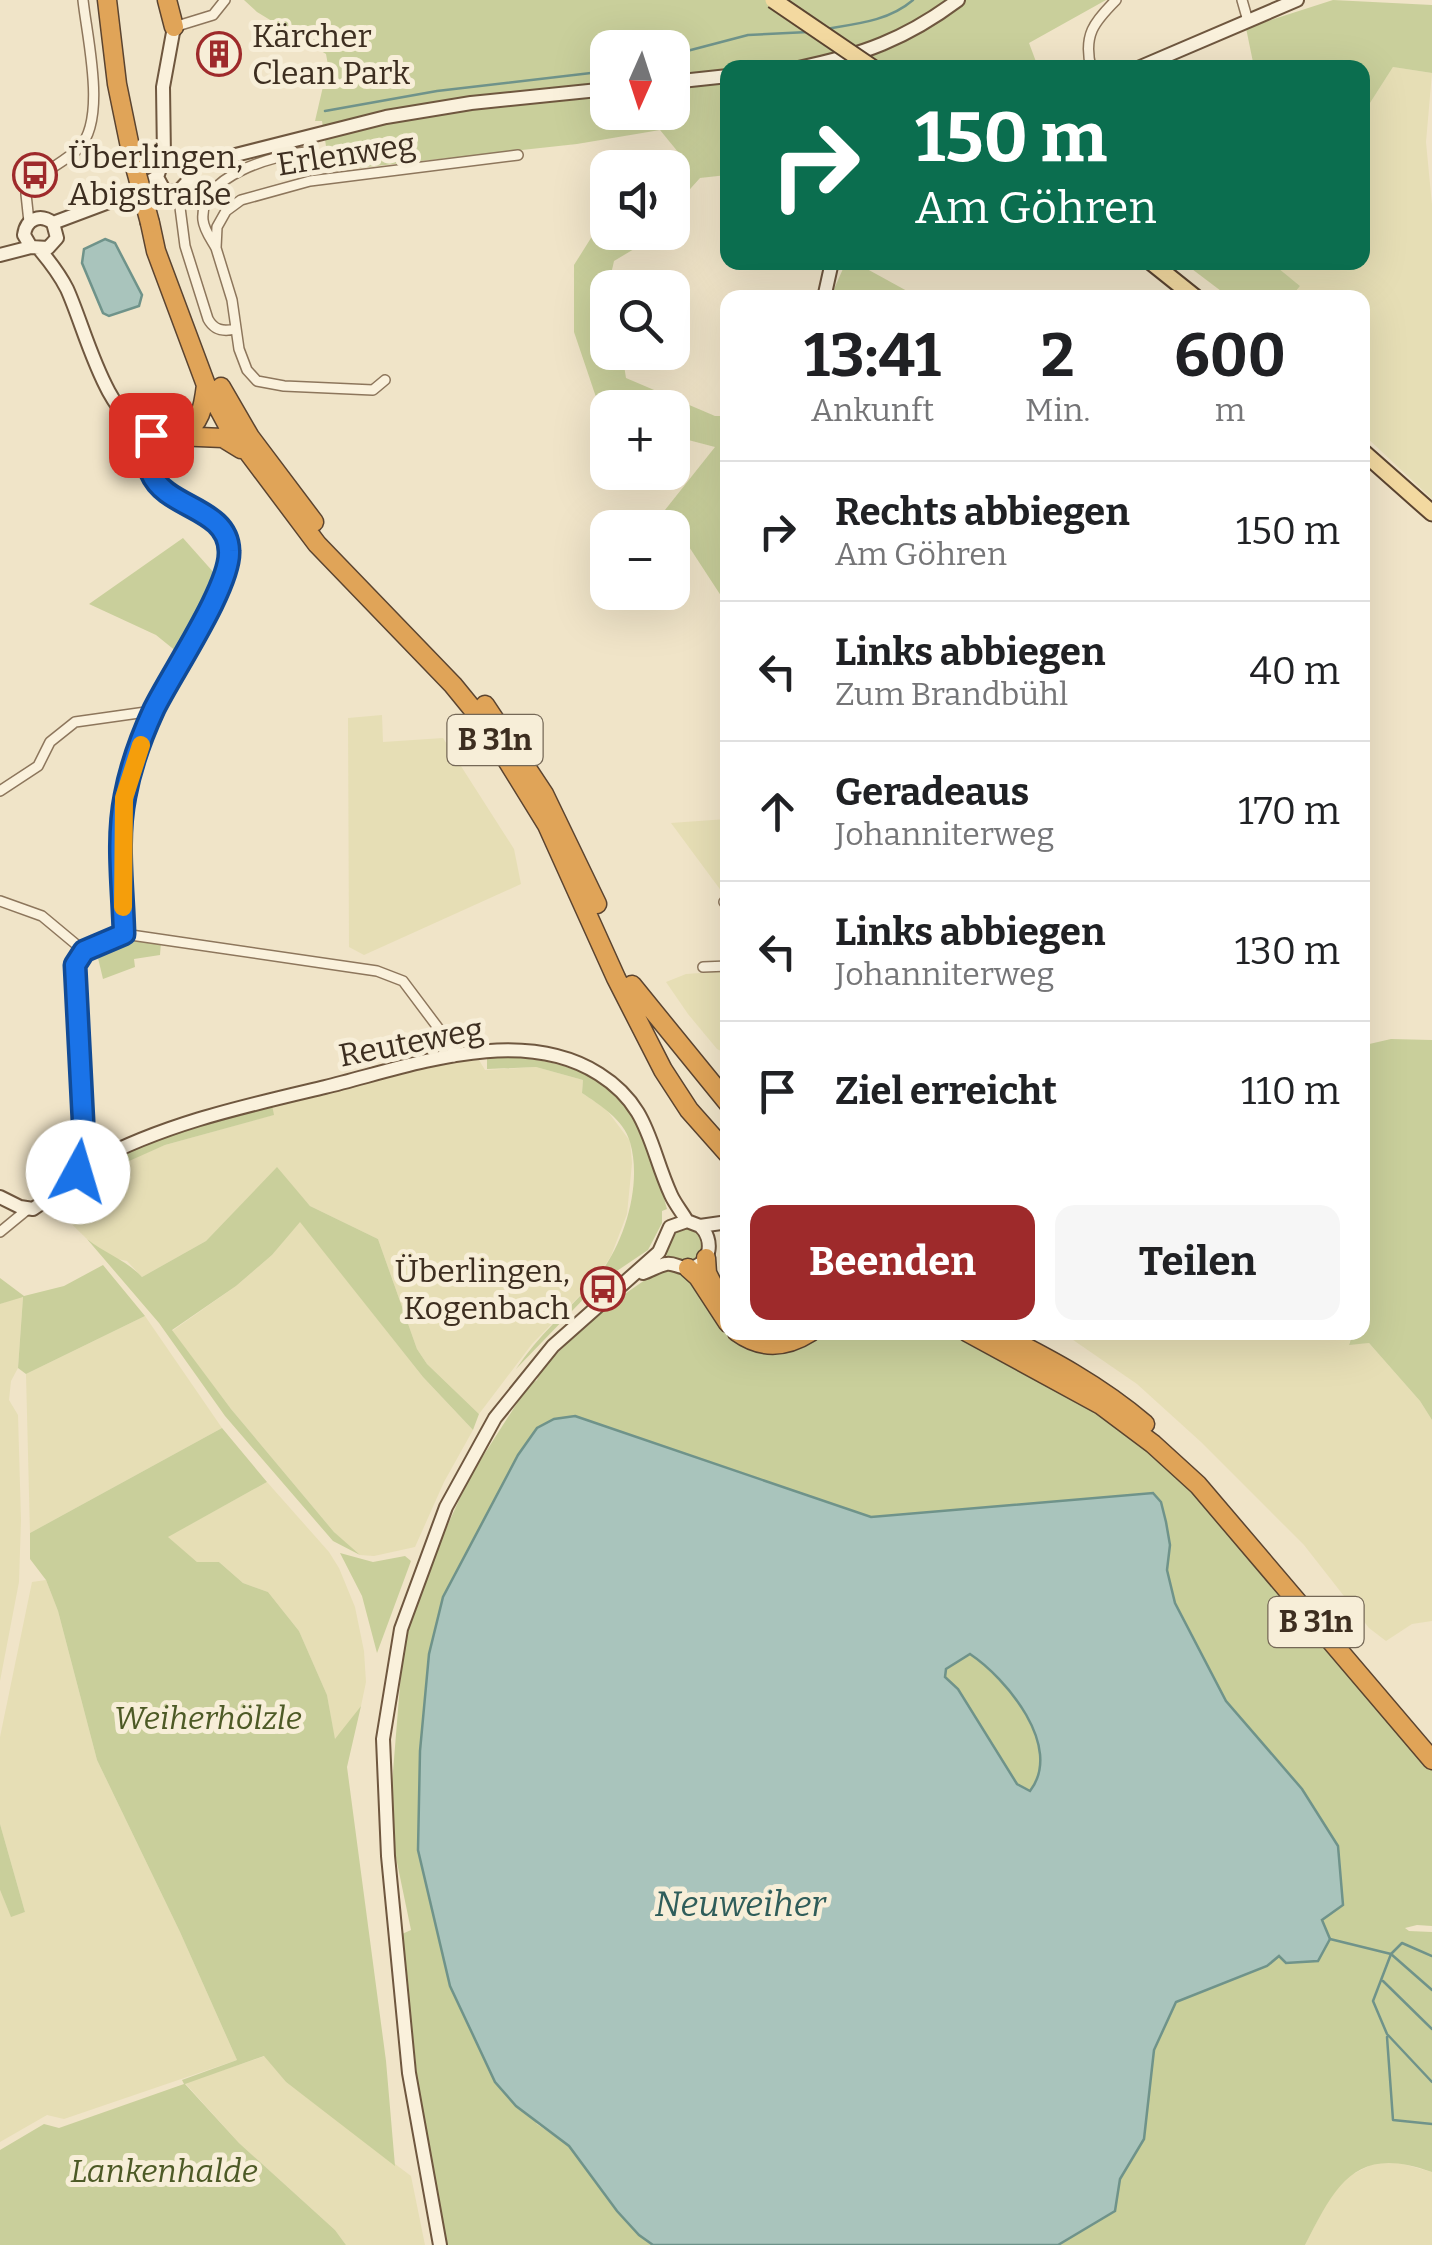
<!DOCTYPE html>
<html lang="de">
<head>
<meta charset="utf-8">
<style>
	:root { --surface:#fff; --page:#f6f6f6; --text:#202124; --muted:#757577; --line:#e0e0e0; --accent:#9e2a2b }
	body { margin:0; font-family:Bitter,serif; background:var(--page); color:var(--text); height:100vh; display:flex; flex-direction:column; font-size:38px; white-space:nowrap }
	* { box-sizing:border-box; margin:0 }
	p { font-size:32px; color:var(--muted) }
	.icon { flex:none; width:55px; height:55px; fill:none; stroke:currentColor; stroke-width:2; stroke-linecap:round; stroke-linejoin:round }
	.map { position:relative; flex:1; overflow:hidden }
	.drawer { position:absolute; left:720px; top:290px; width:650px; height:1050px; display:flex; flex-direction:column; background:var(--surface); border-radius:20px; box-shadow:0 10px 40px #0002 }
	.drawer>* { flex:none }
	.hud { position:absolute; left:720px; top:60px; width:650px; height:210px; border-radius:20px; box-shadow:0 10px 40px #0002; background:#0b6e4f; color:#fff; overflow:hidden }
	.needle { width:65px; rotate:183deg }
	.buttons { position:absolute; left:590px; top:30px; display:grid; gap:20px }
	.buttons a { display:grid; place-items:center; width:100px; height:100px; border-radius:20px; background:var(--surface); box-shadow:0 10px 40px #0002; font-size:50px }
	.pin { position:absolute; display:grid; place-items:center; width:85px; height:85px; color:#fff; margin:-42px; border-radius:20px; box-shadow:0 5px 15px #0006 }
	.me { position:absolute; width:110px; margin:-55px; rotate:6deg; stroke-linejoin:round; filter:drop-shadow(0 0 8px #0008) }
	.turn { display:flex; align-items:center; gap:35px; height:210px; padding:0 30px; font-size:45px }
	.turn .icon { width:130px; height:130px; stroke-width:2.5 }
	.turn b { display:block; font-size:70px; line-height:85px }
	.eta { display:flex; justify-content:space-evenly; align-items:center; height:170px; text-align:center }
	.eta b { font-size:60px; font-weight:700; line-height:70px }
	.button { display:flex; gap:20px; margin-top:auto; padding:20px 30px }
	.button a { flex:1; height:115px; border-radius:20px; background:var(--accent); color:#fff; font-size:40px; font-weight:700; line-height:115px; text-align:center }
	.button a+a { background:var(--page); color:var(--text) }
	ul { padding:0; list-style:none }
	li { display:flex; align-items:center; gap:30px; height:140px; padding:0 30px; border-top:2px solid var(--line) }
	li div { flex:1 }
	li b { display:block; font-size:38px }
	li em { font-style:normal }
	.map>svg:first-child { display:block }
	.farmland { fill:#e6deb5 }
	.green { fill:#c9cf9b; fill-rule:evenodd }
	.water { fill:#a9c4bc; stroke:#6f938a; stroke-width:2.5; fill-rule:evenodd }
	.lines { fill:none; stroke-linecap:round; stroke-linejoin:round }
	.stream { stroke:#6f938a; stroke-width:2.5 }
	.street-casing { stroke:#8d765c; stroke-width:12 }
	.secondary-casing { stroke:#6f573f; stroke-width:16 }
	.primary-casing { stroke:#5b4430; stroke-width:19 }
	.highway-casing { stroke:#5b4430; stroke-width:21 }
	.street { stroke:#faf1dc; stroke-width:9 }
	.secondary { stroke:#faf1dc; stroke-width:12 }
	.primary { stroke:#f3d9a0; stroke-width:15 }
	.highway { stroke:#e0a458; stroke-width:18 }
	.primary-bridge-casing { stroke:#5b4430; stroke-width:19; stroke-linecap:butt }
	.highway-bridge-casing { stroke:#5b4430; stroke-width:21; stroke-linecap:butt }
	.primary-bridge { stroke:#f3d9a0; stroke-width:15 }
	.highway-bridge { stroke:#e0a458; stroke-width:18 }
	.route-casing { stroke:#114b97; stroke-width:25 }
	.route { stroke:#1a73e8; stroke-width:18 }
	.slow { stroke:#f59e0b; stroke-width:18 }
	.labels { text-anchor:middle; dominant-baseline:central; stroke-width:10; stroke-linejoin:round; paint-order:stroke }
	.shield { fill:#f7eed8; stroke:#756857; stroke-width:2.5 }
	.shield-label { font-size:30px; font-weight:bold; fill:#3d2e20 }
	.poi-label { font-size:32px; fill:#3d2e20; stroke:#f7eed8; text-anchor:start }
	.street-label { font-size:32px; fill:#3d2e20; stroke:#f7eed8 }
	.park-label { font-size:32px; font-style:italic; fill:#4d5a26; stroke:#f7eed8 }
	.water-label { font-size:35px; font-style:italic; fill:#2f5d5a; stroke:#f7eed8 }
</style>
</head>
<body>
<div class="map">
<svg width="1432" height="2245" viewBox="0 0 1432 2245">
	<rect width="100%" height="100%" fill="#f0e4c8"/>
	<path class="farmland" d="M 1393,67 L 1432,73 L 1426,142 L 1432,205 L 1432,499 L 1363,434 L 1362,298 L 1291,297 L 1300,286 L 1272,263 L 1362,262 L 1363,114 Z
		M 382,715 L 383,742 L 443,738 L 514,849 L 521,884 L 364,955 L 349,947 L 348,718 Z
		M 727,819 L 728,896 L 725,896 L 671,823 Z
		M 727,971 L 728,971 L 727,1054 L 717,1049 L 688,1014 L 666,982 L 686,974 Z
		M 479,1060 L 485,1070 L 536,1067 L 583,1080 L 582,1093 L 606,1109 L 630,1141 L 632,1163 L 627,1214 L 611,1256 L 596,1279 L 532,1344 L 479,1414 L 427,1364 L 417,1349 L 378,1239 L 310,1206 L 277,1168 L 206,1241 L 142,1277 L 127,1261 L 112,1258 L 87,1239 L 56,1209 L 60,1197 L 73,1186 L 107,1169 L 165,1145 L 273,1115 L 272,1105 L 453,1062 Z
		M 300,1221 L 423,1377 L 473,1430 L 444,1482 L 415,1547 L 374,1556 L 360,1555 L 353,1550 L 334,1532 L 231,1409 L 172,1331 L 236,1286 L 272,1255 Z
		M 23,1296 L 18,1368 L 11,1381 L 9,1400 L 18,1415 L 21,1520 L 19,1582 L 0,1681 L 0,1304 Z
		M 145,1316 L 222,1428 L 30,1533 L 26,1374 Z
		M 1353,1332 L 1349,1344 L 1369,1343 L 1420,1401 L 1432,1420 L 1432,1621 L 1412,1624 L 1386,1641 L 1369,1628 L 1304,1545 L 1201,1442 L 1137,1384 L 1063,1333 Z
		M 267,1482 L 329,1552 L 339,1568 L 355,1607 L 364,1651 L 366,1682 L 361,1706 L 335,1741 L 327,1695 L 299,1631 L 268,1592 L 243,1583 L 219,1562 L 197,1562 L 167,1537 Z
		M 46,1580 L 58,1611 L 97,1760 L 180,1932 L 237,2060 L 64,2119 L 47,2115 L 0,2142 L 0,1890 L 11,1916 L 25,1912 L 0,1824 L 0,1737 L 32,1582 Z
		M 265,2056 L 286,2082 L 411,2176 L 425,2245 L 346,2245 L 335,2230 L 239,2143 L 185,2083 Z
		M 1392,2161 L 1432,2172 L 1432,2245 L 1305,2245 L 1326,2203 L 1345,2178 L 1375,2163 Z"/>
	<path class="green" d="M 244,0 L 1106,0 L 1029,43 L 1038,67 L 728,68 L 727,175 L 700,178 L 673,208 L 672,168 L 665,167 L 678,152 L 660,130 L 577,144 L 330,171 L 322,121 L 315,121 L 328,65 L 326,54 L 257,12 ZM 608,48 L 672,48 L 672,112 L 608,112 Z
		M 1333,0 L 1432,5 L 1432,73 L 1393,67 L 1363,114 L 1362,68 L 1254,67 L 1246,28 Z
		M 607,228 L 608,232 L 650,233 L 634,249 L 614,261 L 608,288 L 608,352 L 622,353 L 626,378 L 715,416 L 727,416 L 727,605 L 665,510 L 715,447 L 673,436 L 672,408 L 607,409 L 597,400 L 574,332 L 574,265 L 596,230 Z
		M 846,262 L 866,263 L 867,269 L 918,297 L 830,298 Z
		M 1184,263 L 1272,263 L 1300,286 L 1291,297 L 1229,297 Z
		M 183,538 L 215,574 L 177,652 L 156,635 L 89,604 Z
		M 132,939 L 161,942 L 160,955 L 134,959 L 135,967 L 103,979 L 98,958 L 122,941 L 129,943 Z
		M 1391,1039 L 1432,1040 L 1432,1420 L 1420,1401 L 1369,1343 L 1349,1345 L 1353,1333 L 1362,1332 L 1365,1045 Z
		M 487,1057 C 546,1056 603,1068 638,1120 C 654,1145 659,1180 667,1209 L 662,1211 L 662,1223 L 648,1250 L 599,1283 L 516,1369 C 538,1336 567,1311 593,1282 C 623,1249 643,1186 630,1142 C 624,1120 600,1105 582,1093 L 583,1080 L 536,1067 L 487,1069 Z
		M 272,1105 L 274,1115 L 165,1145 L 73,1186 L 74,1182 C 136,1143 202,1124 272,1105 Z
		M 277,1167 L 310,1206 L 378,1239 L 417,1349 L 427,1364 L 479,1414 L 473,1430 L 423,1377 L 300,1222 L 272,1255 L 236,1286 L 172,1330 L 231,1409 L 334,1532 L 360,1555 L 333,1541 L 225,1416 L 159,1323 L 87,1239 C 106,1254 126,1260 142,1277 L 206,1241 Z
		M 694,1222 L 708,1253 L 728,1332 L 737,1333 L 749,1340 L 811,1333 L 967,1333 L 1153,1444 L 1432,1760 L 1432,1926 L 1417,1925 L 1405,1928 L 1409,1931 L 1432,1932 L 1432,2172 C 1356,2144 1336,2184 1305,2245 L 1058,2245 L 1115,2211 L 1120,2179 L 1144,2138 L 1154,2050 L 1176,2001 L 1266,1966 L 1322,1920 L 1302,1789 L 1226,1701 L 1175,1603 L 1167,1570 L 1170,1545 L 1152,1493 L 871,1517 L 575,1416 L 554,1419 L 537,1429 L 443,1596 L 429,1654 L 420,1751 L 418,1850 L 450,1986 L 465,2016 L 537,2124 L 569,2146 L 617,2211 L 639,2235 L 653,2245 L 447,2245 L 418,2084 L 402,1934 L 411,1930 L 394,1848 L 392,1784 L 403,1648 L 425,1575 L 469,1478 L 528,1386 L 537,1380 L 540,1370 L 603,1309 L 671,1262 L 664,1251 L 664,1236 Z
		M 103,1265 L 145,1316 L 26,1374 L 18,1368 L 23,1297 L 0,1304 L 0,1278 L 24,1296 L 64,1286 Z
		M 222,1428 L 267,1482 L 168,1537 L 197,1562 L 219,1562 L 243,1583 L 268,1592 L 299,1631 L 327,1695 L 335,1739 L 361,1706 L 347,1767 L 386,2061 L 395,2166 L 286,2082 L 264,2056 L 185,2084 L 239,2143 L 335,2230 L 346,2245 L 0,2245 L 0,2150 L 44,2124 L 59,2128 L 184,2084 L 182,2080 L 237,2060 L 180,1932 L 97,1760 L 58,1611 L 46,1580 L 30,1559 L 30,1533 Z
		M 340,1553 L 373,1562 L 405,1556 L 411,1561 L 377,1653 L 362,1596 Z
		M 969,1654 C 1006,1678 1064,1746 1030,1791 L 1017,1784 L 958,1689 L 945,1677 L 946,1670 Z
		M 0,1824 L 25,1912 L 11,1917 L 0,1890 Z"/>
	<path class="water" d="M 105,239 L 115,243 L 142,295 L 139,306 L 109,316 L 103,313 L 82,263 L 84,249 Z
		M 575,1416 L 871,1517 L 1153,1493 L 1161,1502 L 1166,1522 L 1170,1545 L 1167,1570 L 1175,1603 L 1226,1701 L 1302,1789 L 1338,1846 L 1343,1905 L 1322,1920 L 1330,1939 L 1318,1961 L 1286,1963 L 1279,1956 L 1267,1966 L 1176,2002 L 1154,2050 L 1144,2139 L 1120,2179 L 1115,2211 L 1058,2245 L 653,2245 L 639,2235 L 617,2211 L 569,2146 L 516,2106 L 495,2082 L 450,1986 L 418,1850 L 420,1751 L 429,1654 L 443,1597 L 518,1455 L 537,1428 L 554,1419 ZM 970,1654 C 1006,1678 1064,1747 1030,1791 L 1017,1784 L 958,1689 L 945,1677 L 946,1669 Z"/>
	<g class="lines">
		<path class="stream" d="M 825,29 C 856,24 889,21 913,0
			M 672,65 L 687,51 L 748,35 L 808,32
			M 325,111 L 437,91 L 608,71
			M 1330,1939 L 1391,1954 L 1373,2001 L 1387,2034 L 1432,2082
			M 1432,1956 L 1402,1943 L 1391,1954 L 1432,1990
			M 1383,1981 L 1432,2029
			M 1387,2037 L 1393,2120 L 1432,2124"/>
		<g class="street-casing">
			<path id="street" d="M 1242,0 L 1248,21
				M 174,27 L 213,15 L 225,0
				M 1091,68 C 1083,35 1094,22 1116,0
				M 178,192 L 185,246 L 208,319 C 214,330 223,332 235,329
				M 29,222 L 26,194 L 28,187 C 42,171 64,163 79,148 C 107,119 87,38 83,0
				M 216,248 C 211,239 204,230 203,220 C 199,175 275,155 307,152
				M 385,380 L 373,390 L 284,386 L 257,381 L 247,370 L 239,349 L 232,300 L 216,248 L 217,227 L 226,211 L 241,200 L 310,181 L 518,155
				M 151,435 C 151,447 147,462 151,473 C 166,509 228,507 230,551 C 231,585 171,675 154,709 C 142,735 130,769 124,796 C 116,840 123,890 124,934 L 377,971 L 403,981 L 451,1045 L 454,1057
				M 0,791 L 38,766 L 50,742 L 75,722 L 153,711
				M 0,901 L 42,916 L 84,951 L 124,934
				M 724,902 L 728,906
				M 703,967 L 728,966
				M 78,1172 L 83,1121 L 75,965 L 84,951
				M 0,1232 L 28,1209"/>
		</g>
		<g class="secondary-casing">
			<path id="secondary" d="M 798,68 C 862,55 906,39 958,0
				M 1138,68 L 1297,0
				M 672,82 L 728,76
				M 188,167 L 386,117 L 471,103 L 608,89
				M 163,188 L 157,177 L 164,157 L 163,87 L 174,27
				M 157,190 L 178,192 L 190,179 C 190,163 177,155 163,163
				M 53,223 L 125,196 L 157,177
				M 24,235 L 31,247 L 48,248 L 57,238 L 53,223
				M 24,235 C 26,219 40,213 53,223
				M 40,250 C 50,262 60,275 67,289 C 87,333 104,416 151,435
				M 0,255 L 31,247
				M 824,298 L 832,262
				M 0,1197 L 20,1207 L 33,1209 C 55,1195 71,1174 93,1162 C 166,1123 245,1106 325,1087 C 408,1067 519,1023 599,1074 C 650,1106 649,1147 671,1195 C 675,1204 682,1212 687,1221
				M 643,1273 C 650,1271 659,1265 666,1264 C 674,1262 680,1269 689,1268 C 712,1265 714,1239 700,1226
				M 440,2245 L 409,2073 L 388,1856 L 383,1739 L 401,1629 L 446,1507 L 495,1418 L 553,1346 L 659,1252 L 670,1227 L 687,1221 L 700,1226 L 728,1222"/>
		</g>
		<g class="primary-casing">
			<path id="primary" d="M 1151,262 L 1196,298
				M 1362,451 L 1432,513"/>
		</g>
		<g class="highway-casing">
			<path id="highway" d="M 107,0 L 117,84 L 131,152
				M 167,0 L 174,27
				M 150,223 L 156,251 L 206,385 L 227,424 L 317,544 L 453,685 L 484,723 L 547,825 L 616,978 L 663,1070 L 689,1110 L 728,1154
				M 221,387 L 250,437 L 314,522
				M 151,435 L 223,438 L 241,449
				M 181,437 C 201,422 203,409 206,385
				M 485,705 L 544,794 L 597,904
				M 632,985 L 728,1103
				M 706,1258 L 707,1273 L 715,1289
				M 688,1268 L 698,1277 L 728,1323
				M 737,1332 C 762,1350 786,1348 811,1332
				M 967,1332 L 1101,1405 L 1153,1444 L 1198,1485 L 1432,1760
				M 996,1332 C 1050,1359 1099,1385 1145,1424"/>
		</g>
		<use href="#street" class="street"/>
		<use href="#secondary" class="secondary"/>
		<use href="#primary" class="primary"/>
		<use href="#highway" class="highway"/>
		<g class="primary-bridge-casing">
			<path id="primary-bridge" d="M 773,0 L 873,68"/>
		</g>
		<g class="highway-bridge-casing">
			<path id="highway-bridge" d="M 131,152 L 150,223"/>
		</g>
		<use href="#primary-bridge" class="primary-bridge"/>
		<use href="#highway-bridge" class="highway-bridge"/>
	</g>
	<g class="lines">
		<g class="route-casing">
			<path id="route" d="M 78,1172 L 83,1121 L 75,965 L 84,951 L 124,934 C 123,890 116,840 125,796 C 130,769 142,735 154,709 C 171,674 231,586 229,551 C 228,507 166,509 151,473 C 147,462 151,447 151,435"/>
		</g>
		<use href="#route" class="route"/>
		<path class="slow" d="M 123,907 L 124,798 L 141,745"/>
	</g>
	<defs>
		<g id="building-ring" transform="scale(2.25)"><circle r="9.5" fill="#f7eed8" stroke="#9e2a2b" stroke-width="1.5"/><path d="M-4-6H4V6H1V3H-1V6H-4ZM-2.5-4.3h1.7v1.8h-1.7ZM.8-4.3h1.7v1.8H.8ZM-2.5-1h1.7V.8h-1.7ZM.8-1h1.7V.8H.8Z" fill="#9e2a2b"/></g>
		<g id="bus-ring" transform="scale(2.25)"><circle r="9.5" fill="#f7eed8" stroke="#9e2a2b" stroke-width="1.5"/><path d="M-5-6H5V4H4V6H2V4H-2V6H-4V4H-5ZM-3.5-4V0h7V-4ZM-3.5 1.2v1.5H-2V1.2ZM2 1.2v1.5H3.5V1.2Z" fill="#9e2a2b"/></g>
	</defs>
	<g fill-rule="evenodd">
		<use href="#building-ring" x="219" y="54"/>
		<use href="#bus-ring" x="35" y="175"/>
		<use href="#bus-ring" x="603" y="1289"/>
	</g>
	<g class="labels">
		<g class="shield">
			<rect x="447.5" y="715" width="95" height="50" rx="8"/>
			<rect x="1268.5" y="1597" width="95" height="50" rx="8"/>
		</g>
		<g class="shield-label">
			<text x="495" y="740">B 31n</text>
			<text x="1316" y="1622">B 31n</text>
		</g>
		<g class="poi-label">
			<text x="252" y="36">Kärcher<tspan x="252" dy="37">Clean Park</tspan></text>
			<text x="68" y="157">Überlingen,<tspan x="68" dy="37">Abigstraße</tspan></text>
			<text x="570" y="1271" text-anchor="end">Überlingen,<tspan x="570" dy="37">Kogenbach</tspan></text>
		</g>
		<g class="street-label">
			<text transform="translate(346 154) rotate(-9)">Erlenweg</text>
			<text transform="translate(411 1042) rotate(-11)">Reuteweg</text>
		</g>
		<g class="park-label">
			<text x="208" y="1718">Weiherhölzle</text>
			<text x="164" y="2171">Lankenhalde</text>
		</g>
		<g class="water-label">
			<text x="740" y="1904">Neuweiher</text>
		</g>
	</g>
</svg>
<div class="buttons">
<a><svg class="needle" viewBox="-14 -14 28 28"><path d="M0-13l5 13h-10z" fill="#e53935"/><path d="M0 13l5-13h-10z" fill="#757577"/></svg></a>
<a><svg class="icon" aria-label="sound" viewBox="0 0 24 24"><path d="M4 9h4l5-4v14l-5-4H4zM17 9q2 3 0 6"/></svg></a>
<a><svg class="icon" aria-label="search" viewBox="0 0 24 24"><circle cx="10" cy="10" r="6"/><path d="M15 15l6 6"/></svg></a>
<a>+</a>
<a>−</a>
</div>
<div class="pin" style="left:151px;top:435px;background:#d93025"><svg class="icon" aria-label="arrive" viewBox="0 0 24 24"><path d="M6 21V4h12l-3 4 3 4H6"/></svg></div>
<svg class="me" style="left:78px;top:1172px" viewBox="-20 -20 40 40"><circle r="19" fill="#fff"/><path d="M0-13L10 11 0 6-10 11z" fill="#1a73e8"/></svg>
<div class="hud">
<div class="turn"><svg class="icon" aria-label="right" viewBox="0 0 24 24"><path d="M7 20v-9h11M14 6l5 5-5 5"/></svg><div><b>150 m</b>Am Göhren</div></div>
</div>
<section class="drawer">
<div class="eta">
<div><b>13:41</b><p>Ankunft</p></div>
<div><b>2</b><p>Min.</p></div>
<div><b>600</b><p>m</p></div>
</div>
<ul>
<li><svg class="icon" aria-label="right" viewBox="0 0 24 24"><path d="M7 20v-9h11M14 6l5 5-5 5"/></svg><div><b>Rechts abbiegen</b><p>Am Göhren</p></div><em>150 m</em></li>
<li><svg class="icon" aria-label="left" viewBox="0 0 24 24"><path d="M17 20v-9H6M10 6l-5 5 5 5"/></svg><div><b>Links abbiegen</b><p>Zum Brandbühl</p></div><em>40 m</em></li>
<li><svg class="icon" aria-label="ahead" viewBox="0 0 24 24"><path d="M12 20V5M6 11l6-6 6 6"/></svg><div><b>Geradeaus</b><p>Johanniterweg</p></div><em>170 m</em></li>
<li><svg class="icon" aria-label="left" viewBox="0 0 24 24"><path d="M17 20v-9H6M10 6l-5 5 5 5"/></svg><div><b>Links abbiegen</b><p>Johanniterweg</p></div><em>130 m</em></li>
<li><svg class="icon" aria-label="arrive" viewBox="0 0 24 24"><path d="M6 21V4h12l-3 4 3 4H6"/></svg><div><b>Ziel erreicht</b></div><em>110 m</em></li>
</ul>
<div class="button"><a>Beenden</a><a>Teilen</a></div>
</section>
</div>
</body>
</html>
